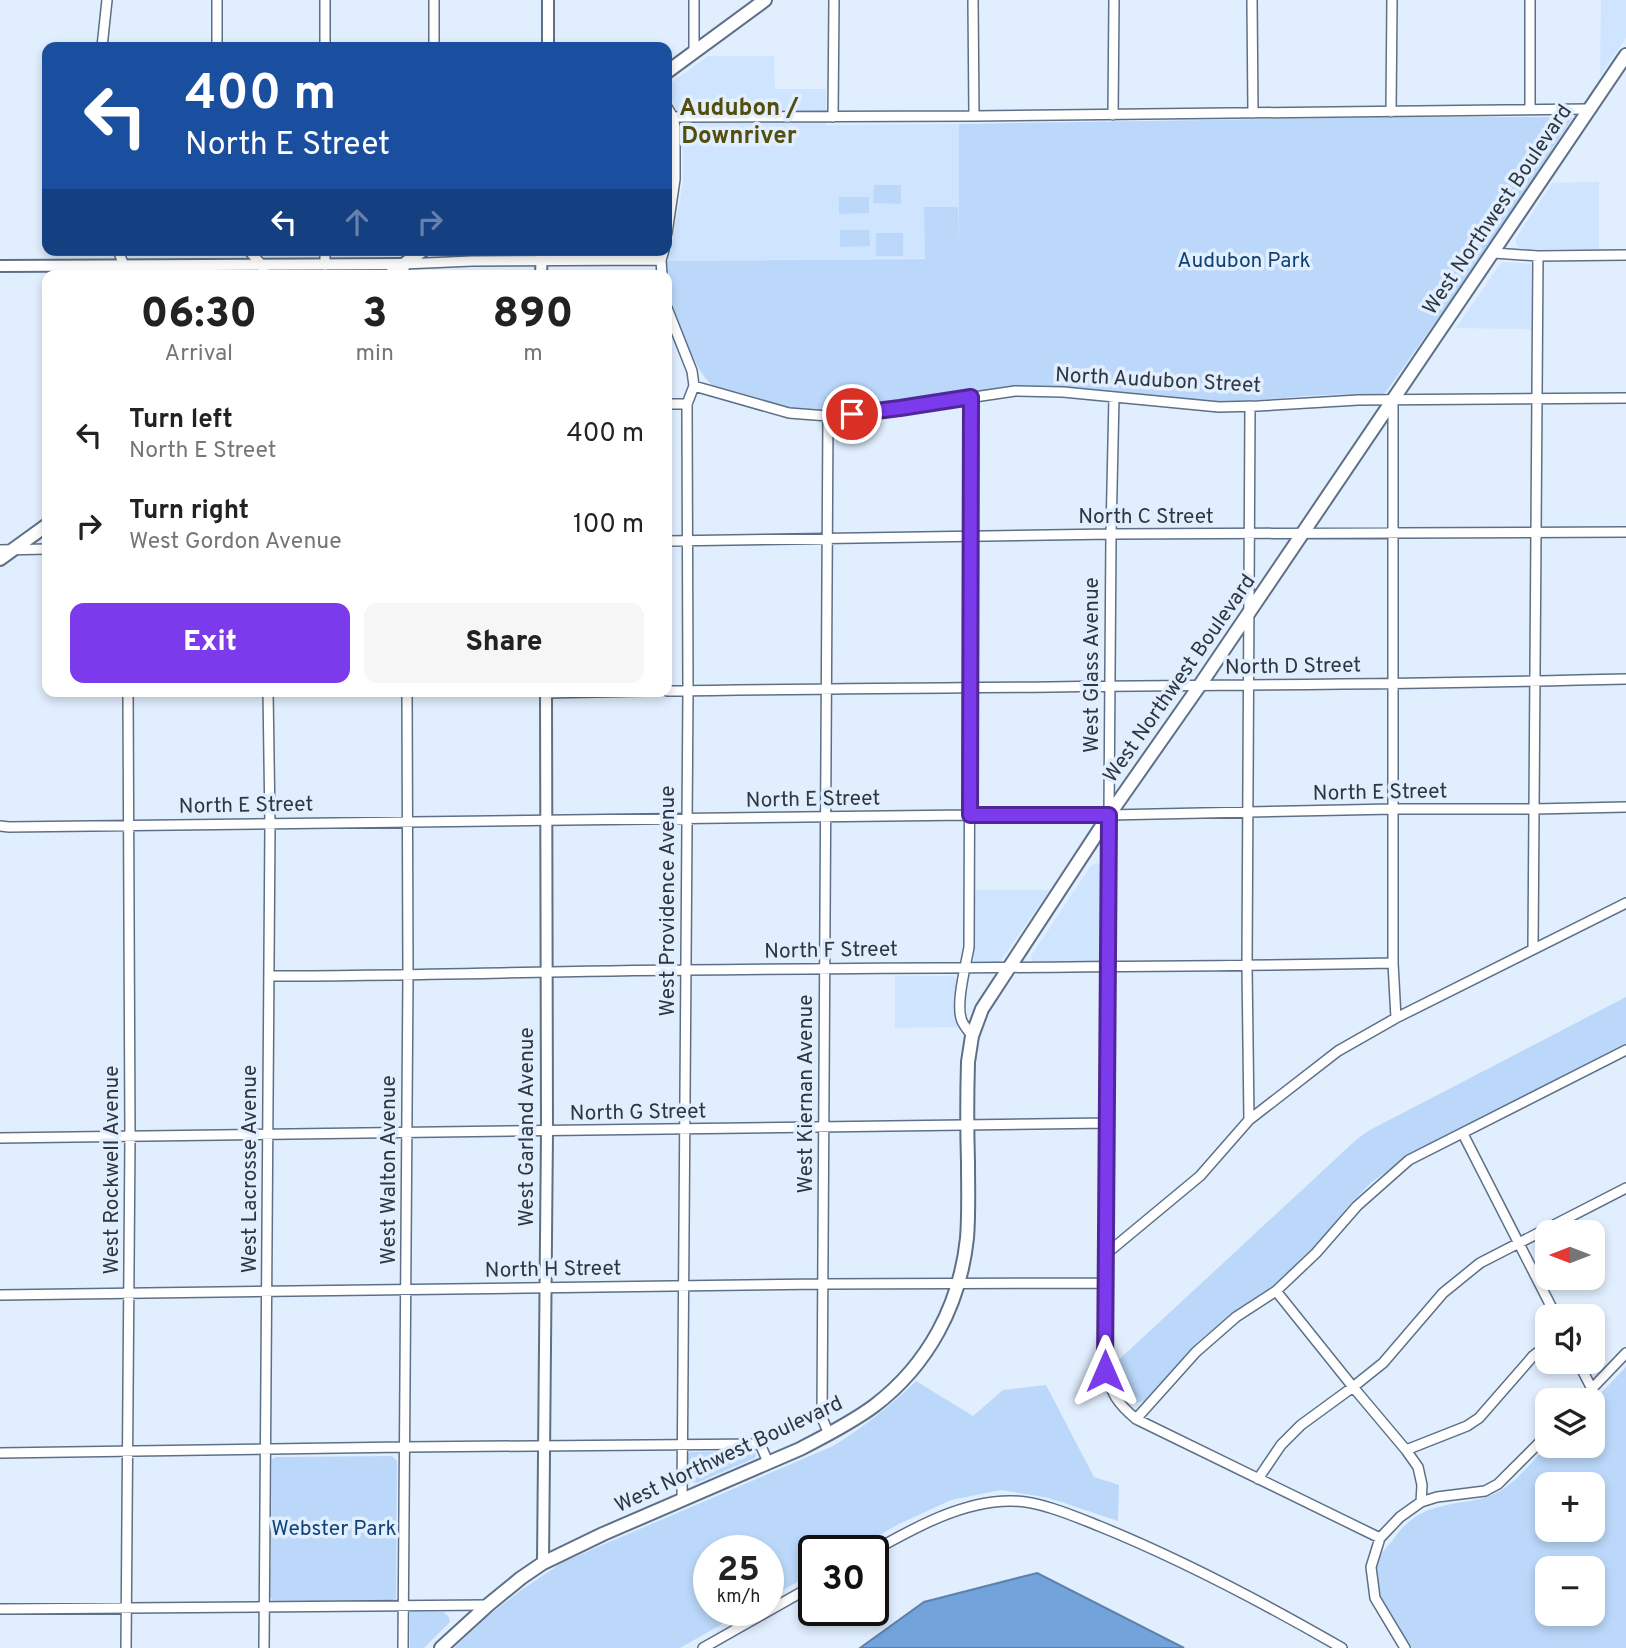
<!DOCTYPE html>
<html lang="en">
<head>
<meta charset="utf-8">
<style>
	:root { --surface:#fff; --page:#f6f6f6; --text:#222; --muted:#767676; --accent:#7c3aed }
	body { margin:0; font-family:Overpass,sans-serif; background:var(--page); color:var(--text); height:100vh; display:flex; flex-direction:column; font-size:26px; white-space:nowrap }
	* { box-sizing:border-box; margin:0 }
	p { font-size:23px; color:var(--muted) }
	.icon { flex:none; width:38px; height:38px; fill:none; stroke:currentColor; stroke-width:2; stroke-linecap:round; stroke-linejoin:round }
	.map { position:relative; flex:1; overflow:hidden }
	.sheet { position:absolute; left:42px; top:270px; width:630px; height:427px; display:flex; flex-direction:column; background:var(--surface); border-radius:14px; box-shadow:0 4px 10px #0003 }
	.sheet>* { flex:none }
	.banner { position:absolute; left:42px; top:42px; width:630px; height:214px; border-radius:14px; box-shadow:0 4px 10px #0003; background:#1a4fa0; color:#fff; overflow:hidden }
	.needle { width:46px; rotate:270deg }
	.controls { position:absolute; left:1535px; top:1220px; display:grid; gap:14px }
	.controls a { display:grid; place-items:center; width:70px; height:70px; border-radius:14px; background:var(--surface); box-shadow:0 4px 10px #0003; font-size:35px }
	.speed { position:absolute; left:693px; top:1535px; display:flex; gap:14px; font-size:35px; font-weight:700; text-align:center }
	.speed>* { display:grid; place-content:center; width:91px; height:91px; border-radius:50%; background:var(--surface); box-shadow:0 4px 10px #0003; line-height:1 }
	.speed small { font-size:18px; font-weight:400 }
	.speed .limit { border:4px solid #111; border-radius:10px; background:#fff; color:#111 }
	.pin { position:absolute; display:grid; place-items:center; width:60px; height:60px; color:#fff; margin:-30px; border:4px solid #fff; border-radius:50%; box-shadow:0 2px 7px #0007 }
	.me { position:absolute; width:77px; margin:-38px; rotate:0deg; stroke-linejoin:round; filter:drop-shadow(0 0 5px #0008) }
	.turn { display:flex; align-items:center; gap:24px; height:147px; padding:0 28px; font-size:32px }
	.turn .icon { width:91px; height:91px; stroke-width:2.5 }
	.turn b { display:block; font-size:49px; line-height:60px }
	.lanes { display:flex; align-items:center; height:66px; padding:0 28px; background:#0003; justify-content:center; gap:35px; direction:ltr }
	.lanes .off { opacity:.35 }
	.eta { display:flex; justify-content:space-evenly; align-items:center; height:119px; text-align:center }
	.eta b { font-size:42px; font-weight:800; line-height:49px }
	.primary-button { display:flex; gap:14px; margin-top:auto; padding:14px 28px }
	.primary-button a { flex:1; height:80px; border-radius:14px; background:var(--accent); color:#fff; font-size:28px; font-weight:800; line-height:80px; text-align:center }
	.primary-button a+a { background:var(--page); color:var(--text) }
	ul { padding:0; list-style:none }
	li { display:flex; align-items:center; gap:21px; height:91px; padding:0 28px }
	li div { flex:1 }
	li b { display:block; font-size:26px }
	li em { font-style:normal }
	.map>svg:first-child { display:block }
	.built { fill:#cfe5ff }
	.green { fill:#bbd8fa; fill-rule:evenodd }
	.water { fill:#73a3db; stroke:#5e82ad; stroke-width:2 }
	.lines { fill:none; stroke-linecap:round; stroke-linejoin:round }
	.minor-casing { stroke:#5d7088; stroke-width:12 }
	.tertiary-casing { stroke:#5d7088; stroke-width:14 }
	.secondary-casing { stroke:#5d7088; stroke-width:16 }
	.minor { stroke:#fff; stroke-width:9 }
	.tertiary { stroke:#fff; stroke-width:10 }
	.secondary { stroke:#fff; stroke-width:12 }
	.route-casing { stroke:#51269a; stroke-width:18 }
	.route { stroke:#7c3aed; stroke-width:12 }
	.labels { text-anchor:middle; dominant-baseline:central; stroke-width:7; stroke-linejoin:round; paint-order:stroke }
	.street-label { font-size:21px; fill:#2e3641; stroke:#e1eefe }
	.park-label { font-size:21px; fill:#114276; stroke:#e1eefe }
	.quarter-label { font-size:24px; font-weight:bold; fill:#534d0e; stroke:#e1eefe }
</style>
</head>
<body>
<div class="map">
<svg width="1626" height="1648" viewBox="0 0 1626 1648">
	<rect width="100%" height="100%" fill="#e1eefe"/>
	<path class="built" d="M 1601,0 L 1626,0 L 1626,38 L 1600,76 Z
		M 708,56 L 774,56 L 775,89 L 826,89 L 826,125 L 959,124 L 959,258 L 667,261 L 671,236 L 675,231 L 683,182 L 683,151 L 680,144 L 680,122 L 675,106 L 668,92 L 668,87 L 671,83 Z
		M 1599,182 L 1599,249 L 1524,249 L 1518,247 L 1516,243 L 1516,238 L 1552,183 Z
		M 1503,262 L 1531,264 L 1531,329 L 1456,328 L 1500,264 Z
		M 1096,863 L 1102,865 L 1103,867 L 1102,960 L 1098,963 L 1035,963 L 1032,962 L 1031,956 L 1090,867 Z
		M 974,890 L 1050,890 L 999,963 L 976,963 L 974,961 Z
		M 895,976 L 954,976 L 957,980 L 957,1027 L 895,1028 Z"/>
	<path class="green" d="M 1392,117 L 1573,117 L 1487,249 L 1386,392 L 1382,395 C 1364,395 1347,394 1329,395 C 1284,396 1241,404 1196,402 C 1141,399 1087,386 1032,388 C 976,390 923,403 868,408 C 849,410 829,413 810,412 C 779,410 742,394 712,385 C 703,377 699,369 693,358 C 674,324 668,299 667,261 L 925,259 L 924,207 L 958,207 L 959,249 L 959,124 Z
		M 874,185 L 901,185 L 901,204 L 873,203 Z
		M 839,197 L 869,197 L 869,213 L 839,214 Z
		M 840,230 L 869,230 L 870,246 L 840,247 Z
		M 876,233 L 903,233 L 903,256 L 876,256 Z
		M 1626,997 L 1626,1044 L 1407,1157 L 1372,1182 L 1349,1205 L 1316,1246 L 1293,1268 L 1276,1284 L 1235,1311 L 1200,1340 L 1146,1400 C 1125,1411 1116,1382 1112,1366 L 1356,1140 L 1368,1131 Z
		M 1626,1367 L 1626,1648 L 1412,1648 C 1398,1626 1367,1589 1377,1562 C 1380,1554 1388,1546 1393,1540 C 1401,1527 1415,1515 1429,1510 C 1449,1502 1472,1503 1492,1495 C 1514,1486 1531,1462 1547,1446 L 1592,1446 L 1593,1401 ZM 1547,1484 L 1592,1484 L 1592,1530 L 1547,1530 ZM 1547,1568 L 1592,1568 L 1592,1614 L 1547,1614 Z
		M 916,1381 L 973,1416 L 1003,1390 L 1046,1385 L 1094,1477 L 1119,1485 L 1118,1521 L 1049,1498 L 1001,1490 L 951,1500 L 899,1524 L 853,1550 L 814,1550 L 814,1573 L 768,1598 L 768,1550 L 709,1550 L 709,1610 L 747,1610 L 680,1648 L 454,1648 L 488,1616 L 520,1591 L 563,1562 L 833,1446 C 864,1427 890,1406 916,1381 Z
		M 751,1451 L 756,1454 L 755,1458 L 697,1483 L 691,1482 L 686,1476 L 687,1455 L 690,1452 Z
		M 392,1456 L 397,1461 L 396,1598 L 390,1601 L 273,1601 L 270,1597 L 272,1459 L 276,1457 L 283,1457 Z
		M 410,1612 L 444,1612 L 449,1617 L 450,1622 L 424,1648 L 410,1648 Z"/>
	<path class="water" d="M 1037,1573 L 1184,1648 L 860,1648 L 924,1602 Z"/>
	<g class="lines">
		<g class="minor-casing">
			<path id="minor" d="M 694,0 L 694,53
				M 973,0 L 974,116
				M 1252,0 L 1253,113
				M 102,47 L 107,0
				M 217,47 L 217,0
				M 325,47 L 325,0
				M 434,47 L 434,0
				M 667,107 L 673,117 L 675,127 L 675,179 L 667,233
				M 1530,109 L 1530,0
				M 1391,112 L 1392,0
				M 1113,115 L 1114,0
				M 673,117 L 974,116 L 1589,109
				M 833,117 L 834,0
				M 118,250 L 124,266 L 124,275
				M 248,250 L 263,266 L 263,275
				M 325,250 L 325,265
				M 1494,253 L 1538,256 L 1626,255
				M 404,275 L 404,264 L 472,261 L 661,260
				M 662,275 L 661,260 L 664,250
				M 667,308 L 692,371 L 694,386 L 687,404 L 688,691 L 682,1500
				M 694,386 L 789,413 L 828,416 L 900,408 L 1015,391 L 1063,392 L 1219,407 L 1258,406 L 1358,400 L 1626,398
				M 971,397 L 969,947 C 966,965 955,1005 962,1021 C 964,1026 969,1031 972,1036
				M 1114,397 L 1111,534 L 1105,1371 C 1113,1395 1116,1402 1136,1419 L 1380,1538
				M 1393,400 L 1393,963 L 1396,1018
				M 667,404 L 687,404
				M 828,416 L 822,1418 L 829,1434
				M 667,541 L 1111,534 L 1626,532
				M 0,550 L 47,549
				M 667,691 C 986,686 1306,687 1626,679
				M 546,693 L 645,691
				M 0,826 L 9,827 L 969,815 L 1109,815 L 1393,809 L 1534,809 L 1626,807
				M 1533,948 L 1538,256
				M 269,976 C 409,976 548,971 687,970 C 922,967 1158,968 1393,963
				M 1249,1120 L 1247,966 L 1250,406
				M 1463,1134 L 1556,1316
				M 0,1138 L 1108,1123
				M 1106,1254 L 1200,1176 L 1249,1120 L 1338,1051 L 1396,1018 L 1626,903
				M 1276,1291 L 1353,1387 L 1406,1450 L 1418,1467 L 1422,1485 L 1421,1502
				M 0,1295 L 822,1284 L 1106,1283
				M 1578,1362 L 1592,1389
				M 1581,1400 L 1626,1353
				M 1136,1419 L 1196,1352 L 1236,1317 L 1276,1291 L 1316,1253 L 1357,1206 L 1409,1160 L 1626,1050
				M 1406,1450 L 1467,1426 L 1479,1418 L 1533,1356 L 1547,1345
				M 0,1453 L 405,1447 L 760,1444 L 768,1462
				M 1258,1479 L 1281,1445 L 1301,1425 L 1353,1387 L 1383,1363 L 1443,1293 L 1480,1263 L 1626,1188
				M 873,1551 C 914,1528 964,1500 1012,1501 C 1039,1501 1074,1516 1099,1526 C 1183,1560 1264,1603 1342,1648
				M 0,1609 L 488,1605
				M 126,1648 L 130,1137 L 128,691
				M 264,1648 L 270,824 L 268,691
				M 403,1648 L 408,975 L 407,691
				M 703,1648 L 814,1585
				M 1405,1648 L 1375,1598 L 1371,1567 L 1380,1538 L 1400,1517 L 1421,1502 L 1437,1497 L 1485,1491 L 1498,1484 L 1547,1435"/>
		</g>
		<g class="tertiary-casing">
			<path id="tertiary" d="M 548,0 L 548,47
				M 0,266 L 404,264
				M 541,275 L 542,250
				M 543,1563 L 547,1131 L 546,691"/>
		</g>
		<g class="secondary-casing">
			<path id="secondary" d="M 667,72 L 765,0
				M 390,275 L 423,250
				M 0,559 L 47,525
				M 441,1648 L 488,1605 L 521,1578 L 543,1563 L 603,1534 L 800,1449 C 825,1436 851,1423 874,1406 C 928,1365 960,1305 967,1238 C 969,1214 968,1188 968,1163 C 967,1130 967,1096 968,1062 L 972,1036 L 982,1009 L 1109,815 L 1200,685 L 1626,55"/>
		</g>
		<use href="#minor" class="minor"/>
		<use href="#tertiary" class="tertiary"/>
		<use href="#secondary" class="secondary"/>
	</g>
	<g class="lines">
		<g class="route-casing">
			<path id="route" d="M 852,414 L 900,408 L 971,397 L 970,815 L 1109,815 L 1105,1371"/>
		</g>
		<use href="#route" class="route"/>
	</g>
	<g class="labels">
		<g class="street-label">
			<text transform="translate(1498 210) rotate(-56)">West Northwest Boulevard</text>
			<text transform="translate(1158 381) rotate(3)">North Audubon Street</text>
			<text x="1146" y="517">North C Street</text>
			<text transform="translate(1092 665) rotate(-90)">West Glass Avenue</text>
			<text transform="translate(1293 667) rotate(-1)">North D Street</text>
			<text transform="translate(1180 679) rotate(-55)">West Northwest Boulevard</text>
			<text transform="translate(1380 793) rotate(-1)">North E Street</text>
			<text transform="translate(813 800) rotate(-1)">North E Street</text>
			<text transform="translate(246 806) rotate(-1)">North E Street</text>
			<text transform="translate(668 901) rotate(-90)">West Providence Avenue</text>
			<text transform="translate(831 951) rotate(-1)">North F Street</text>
			<text transform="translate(806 1094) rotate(-90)">West Kiernan Avenue</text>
			<text transform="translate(638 1113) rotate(-1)">North G Street</text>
			<text transform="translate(527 1127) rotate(-90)">West Garland Avenue</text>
			<text transform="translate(250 1169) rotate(-90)">West Lacrosse Avenue</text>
			<text transform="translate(112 1170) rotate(-90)">West Rockwell Avenue</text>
			<text transform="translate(389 1170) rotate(-90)">West Walton Avenue</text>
			<text transform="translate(553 1270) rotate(-1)">North H Street</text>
			<text transform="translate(729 1455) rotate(-25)">West Northwest Boulevard</text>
		</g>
		<g class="park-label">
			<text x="1244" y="261">Audubon Park</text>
			<text x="334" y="1529">Webster Park</text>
		</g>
		<g class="quarter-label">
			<text x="739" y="109">Audubon /<tspan x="739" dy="28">Downriver</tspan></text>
		</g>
	</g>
</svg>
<div class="controls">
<a><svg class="needle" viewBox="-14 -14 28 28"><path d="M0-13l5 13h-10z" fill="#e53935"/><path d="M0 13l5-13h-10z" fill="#767676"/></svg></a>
<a><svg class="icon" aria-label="sound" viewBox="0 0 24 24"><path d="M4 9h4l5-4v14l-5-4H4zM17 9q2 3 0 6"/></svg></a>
<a><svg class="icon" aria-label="layers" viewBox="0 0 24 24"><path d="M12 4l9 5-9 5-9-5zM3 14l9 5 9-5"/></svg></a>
<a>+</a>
<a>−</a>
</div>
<div class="speed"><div>25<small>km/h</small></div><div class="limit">30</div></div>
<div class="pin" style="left:852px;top:414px;background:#d93025"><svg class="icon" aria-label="arrive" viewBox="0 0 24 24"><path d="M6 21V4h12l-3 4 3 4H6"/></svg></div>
<svg class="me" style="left:1105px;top:1371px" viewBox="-20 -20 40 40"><path d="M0-17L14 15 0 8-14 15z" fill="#7c3aed" stroke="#fff" stroke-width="4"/></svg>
<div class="banner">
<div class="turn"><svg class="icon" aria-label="left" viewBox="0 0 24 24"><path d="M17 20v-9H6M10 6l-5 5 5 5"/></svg><div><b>400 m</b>North E Street</div></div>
<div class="lanes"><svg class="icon" aria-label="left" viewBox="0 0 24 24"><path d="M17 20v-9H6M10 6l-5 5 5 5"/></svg><svg class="icon off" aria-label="ahead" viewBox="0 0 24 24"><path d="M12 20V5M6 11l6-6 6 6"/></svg><svg class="icon off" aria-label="right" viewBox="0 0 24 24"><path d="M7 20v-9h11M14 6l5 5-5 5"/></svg></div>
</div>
<section class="sheet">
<div class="eta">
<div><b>06:30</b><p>Arrival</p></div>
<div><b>3</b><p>min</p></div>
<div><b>890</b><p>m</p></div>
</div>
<ul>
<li><svg class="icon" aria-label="left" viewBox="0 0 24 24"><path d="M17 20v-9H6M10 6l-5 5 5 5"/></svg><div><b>Turn left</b><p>North E Street</p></div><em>400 m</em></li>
<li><svg class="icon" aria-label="right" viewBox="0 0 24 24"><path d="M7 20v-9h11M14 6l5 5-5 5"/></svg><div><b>Turn right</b><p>West Gordon Avenue</p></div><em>100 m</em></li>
</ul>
<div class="primary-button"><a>Exit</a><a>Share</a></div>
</section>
</div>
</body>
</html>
